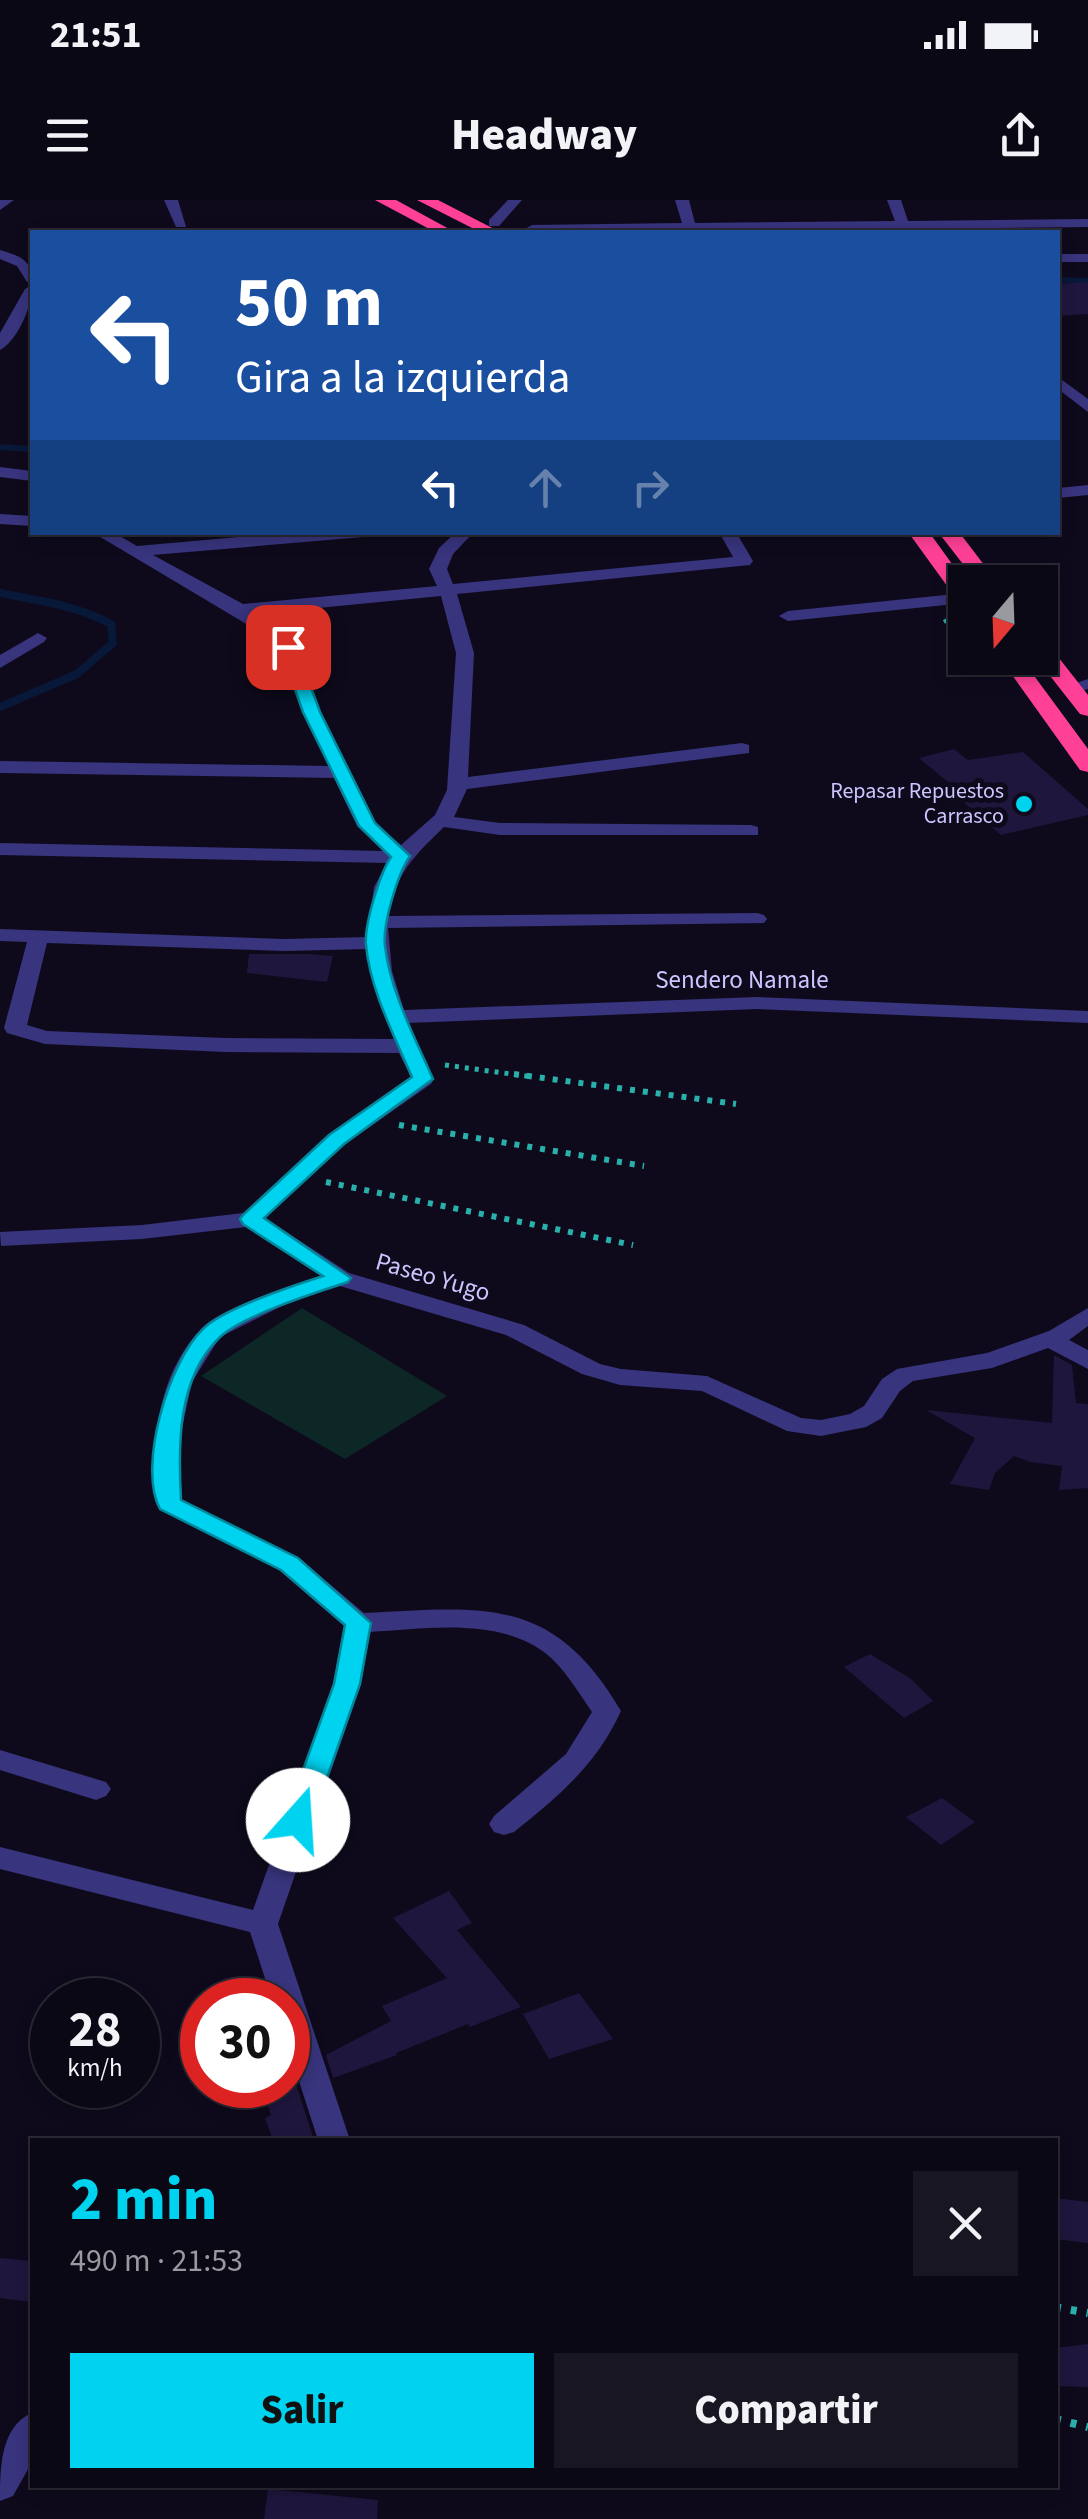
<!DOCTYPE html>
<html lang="es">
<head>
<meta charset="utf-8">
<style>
	:root { --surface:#0a0815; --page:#181622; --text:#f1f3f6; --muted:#999aa0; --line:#2a2934; --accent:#00d3f0 }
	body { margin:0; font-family:"Source Sans 3",sans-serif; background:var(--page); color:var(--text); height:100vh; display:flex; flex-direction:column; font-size:38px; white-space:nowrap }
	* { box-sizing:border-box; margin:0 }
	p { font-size:32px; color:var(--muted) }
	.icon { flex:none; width:55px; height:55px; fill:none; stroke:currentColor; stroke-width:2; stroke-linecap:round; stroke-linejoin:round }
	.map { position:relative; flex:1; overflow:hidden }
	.side { position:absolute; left:30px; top:1938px; width:1028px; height:350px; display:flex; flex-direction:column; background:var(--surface); border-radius:0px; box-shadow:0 5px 15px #0003,0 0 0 2px var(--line) }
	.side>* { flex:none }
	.top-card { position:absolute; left:30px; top:30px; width:1030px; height:305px; border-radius:0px; box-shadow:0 5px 15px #0003,0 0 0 2px var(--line); background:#1a4fa0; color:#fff; overflow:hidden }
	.needle { width:65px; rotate:199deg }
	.buttons { position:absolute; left:948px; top:365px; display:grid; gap:20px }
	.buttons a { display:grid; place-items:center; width:110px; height:110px; border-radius:0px; background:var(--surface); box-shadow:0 5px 15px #0003,0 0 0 2px var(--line); font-size:50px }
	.speed { position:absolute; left:30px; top:1778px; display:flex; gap:20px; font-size:50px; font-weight:700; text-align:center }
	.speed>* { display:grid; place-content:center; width:130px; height:130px; border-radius:50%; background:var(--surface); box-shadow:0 5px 15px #0003,0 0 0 2px var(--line); line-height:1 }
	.speed small { font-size:25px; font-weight:400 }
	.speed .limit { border:15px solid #d22; background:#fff; color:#111 }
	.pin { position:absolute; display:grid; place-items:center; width:85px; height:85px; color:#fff; margin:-42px; border-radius:20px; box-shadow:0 5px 15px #0006 }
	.me { position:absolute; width:110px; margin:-55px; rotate:19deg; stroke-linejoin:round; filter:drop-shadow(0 0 8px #0008) }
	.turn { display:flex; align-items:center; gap:35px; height:210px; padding:0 40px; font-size:45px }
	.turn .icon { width:130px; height:130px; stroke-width:2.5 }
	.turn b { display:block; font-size:70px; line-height:85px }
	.lanes { display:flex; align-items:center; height:95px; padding:0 40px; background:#0003; justify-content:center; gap:50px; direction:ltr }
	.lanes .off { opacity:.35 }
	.round { display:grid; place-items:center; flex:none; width:105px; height:105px; border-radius:0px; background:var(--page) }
	.summary { display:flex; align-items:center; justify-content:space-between; height:170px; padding:0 40px }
	h1 { font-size:60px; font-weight:800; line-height:75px; color:var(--accent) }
	.button { display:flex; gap:20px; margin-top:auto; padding:20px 40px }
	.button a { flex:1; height:115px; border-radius:0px; background:var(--accent); color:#111; font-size:40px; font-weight:800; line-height:115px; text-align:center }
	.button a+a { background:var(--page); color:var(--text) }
	.status { display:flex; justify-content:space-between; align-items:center; height:70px; padding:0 50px; background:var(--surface); direction:ltr }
	.status svg { height:28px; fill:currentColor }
	header { display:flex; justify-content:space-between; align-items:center; height:130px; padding:0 40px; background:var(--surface); font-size:45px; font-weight:800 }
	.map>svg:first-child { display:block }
	.green { fill:#0d2626 }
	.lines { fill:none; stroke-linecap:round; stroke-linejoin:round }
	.stream-far1 { stroke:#071839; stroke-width:6 }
	.stream { stroke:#071839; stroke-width:8 }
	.building { fill:#1f163d }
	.path-far2 { stroke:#29b0ab; stroke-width:5; stroke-dasharray:4 6; stroke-linecap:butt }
	.path-far1 { stroke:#29b0ab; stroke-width:6; stroke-dasharray:5 8; stroke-linecap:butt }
	.path { stroke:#29b0ab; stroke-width:8; stroke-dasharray:6 10; stroke-linecap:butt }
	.minor { fill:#38347d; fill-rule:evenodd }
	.highway { fill:#ff4097; fill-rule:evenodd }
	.route { fill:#00d3f0; stroke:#00899c; stroke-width:2.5 }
	.poi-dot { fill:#00d3f0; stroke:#0e0a1c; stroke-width:4 }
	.labels { text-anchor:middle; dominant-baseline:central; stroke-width:10; stroke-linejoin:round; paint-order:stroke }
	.far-poi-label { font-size:22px; fill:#cdc5ff; stroke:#0e0a1c; text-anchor:end }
	.street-label { font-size:25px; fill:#cdc5ff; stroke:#0e0a1c }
</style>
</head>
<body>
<div class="status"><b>21:51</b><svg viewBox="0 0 49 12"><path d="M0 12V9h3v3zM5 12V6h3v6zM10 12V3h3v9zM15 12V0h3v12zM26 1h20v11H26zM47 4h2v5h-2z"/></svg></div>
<header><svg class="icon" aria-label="menu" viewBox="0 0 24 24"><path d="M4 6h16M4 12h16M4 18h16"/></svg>Headway<svg class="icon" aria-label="share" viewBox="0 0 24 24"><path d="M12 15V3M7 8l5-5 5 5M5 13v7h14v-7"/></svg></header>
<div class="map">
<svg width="1088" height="2319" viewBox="0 0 1088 2319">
	<rect width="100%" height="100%" fill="#0e0a1c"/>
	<path class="green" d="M 302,1108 L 447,1196 L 345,1259 L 201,1176 Z"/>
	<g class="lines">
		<path class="stream-far1" d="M 1058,80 L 1088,81
			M 0,247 L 32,249"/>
		<path class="stream" d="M 0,393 C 39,401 76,405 111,424 L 113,443 L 77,474 L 0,507"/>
	</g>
	<path class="building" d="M 1088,82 L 1088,114 L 1058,116 L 1058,84 Z
		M 954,549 L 968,560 L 1023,552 L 1088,609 L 1088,615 L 1001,635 L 961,600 L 967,598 L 919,558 Z
		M 249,754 L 308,754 L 333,756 L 327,782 L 247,773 Z
		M 1054,1155 L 1072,1165 L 1076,1203 L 1088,1204 L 1088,1288 L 1059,1290 L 1062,1266 L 1030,1262 L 1014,1256 L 995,1273 L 989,1290 L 950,1284 L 975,1238 L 926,1210 L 1052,1223 Z
		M 870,1454 L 911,1479 L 933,1501 L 904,1518 L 844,1467 Z
		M 942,1598 L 975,1622 L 941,1645 L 906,1617 Z
		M 449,1691 L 472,1723 L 457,1730 L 521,1807 L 470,1827 L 468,1824 L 396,1853 L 397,1855 L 333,1878 L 326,1855 L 391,1821 L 382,1806 L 447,1778 L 393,1718 Z
		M 579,1793 L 613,1839 L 549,1859 L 523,1814 Z
		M 292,1872 L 314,1940 L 273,1940 L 265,1918 L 271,1915 L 260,1885 L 288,1885 L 288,1875 Z
		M 1055,1998 L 1088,2002 L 1088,2043 L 1055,2039 Z
		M 0,2058 L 32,2061 L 32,2102 L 0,2098 Z
		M 1088,2144 L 1088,2187 L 1055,2186 L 1055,2148 Z
		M 268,2289 L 378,2300 L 377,2319 L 264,2319 Z"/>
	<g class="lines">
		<path class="path-far2" d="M 1040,405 L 1054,418
			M 1040,413 L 1044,413
			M 945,419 L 950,427 L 965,425
			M 445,865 L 533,877"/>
		<path class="path-far1" d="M 514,874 L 736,904
			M 399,925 L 644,966
			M 326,982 L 633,1045"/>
		<path class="path" d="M 1055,2107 L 1088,2113
			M 1055,2219 L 1088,2227"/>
		<path class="minor" d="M 0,0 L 14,0 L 0,10 Z
			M 164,0 L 178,0 L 186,27 L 176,27 Z
			M 508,0 L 522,0 L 499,26 L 489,26 L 489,20 Z
			M 675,0 L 689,0 L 695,23 L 895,21 L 887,0 L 901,0 L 908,21 L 1088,19 L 1088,27 L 530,32 L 525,29 L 532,25 L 682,23 Z
			M 0,50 C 21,56 32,60 32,83 L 27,82 L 17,66 L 0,59 Z
			M 1058,54 L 1088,54 L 1088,62 L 1058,62 Z
			M 32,85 C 33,104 18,141 0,150 L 0,133 L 25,89 Z
			M 1058,177 L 1088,199 L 1088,212 L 1058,189 Z
			M 0,267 L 32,271 L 32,281 L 0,277 Z
			M 1088,285 L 1088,295 L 1058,298 L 1058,288 Z
			M 0,314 L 32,316 L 32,326 L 0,324 Z
			M 92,332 L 113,332 L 137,346 L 296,332 L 371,332 L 363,337 L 153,355 L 243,404 L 437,386 L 429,369 L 439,348 L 456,332 L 474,332 L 453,354 L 447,369 L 453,384 L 733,357 L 719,332 L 736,332 L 753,361 L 750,365 L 457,394 L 474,453 L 468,577 L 742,543 L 749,545 L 749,553 L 467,589 L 454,617 L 500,623 L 751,625 L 758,627 L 758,635 L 500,635 L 444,627 C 415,655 395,674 388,716 L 757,713 L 764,715 L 767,719 L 764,723 L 388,728 L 392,771 L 404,810 L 757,797 L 1088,811 L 1088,823 L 757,809 L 408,823 L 434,879 L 431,884 L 344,945 L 265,1018 L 349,1073 L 524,1125 L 600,1164 L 621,1169 L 707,1176 L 801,1218 L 821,1220 L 850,1214 L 864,1206 L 882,1179 L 897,1169 L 987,1153 L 1049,1131 L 1088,1108 L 1088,1126 L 1069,1140 L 1088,1150 L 1088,1169 L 1048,1148 L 992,1168 L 913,1181 L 900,1191 L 882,1218 L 866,1227 L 821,1236 L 787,1231 L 702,1191 L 620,1185 L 582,1174 L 506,1135 L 340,1086 L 294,1100 L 220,1137 L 192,1182 L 179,1242 L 182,1300 L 299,1358 L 364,1413 C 484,1407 553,1395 621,1511 C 597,1564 559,1596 514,1632 L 504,1635 L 494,1632 L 489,1624 L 494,1616 L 566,1554 L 592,1512 C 578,1492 564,1467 544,1452 C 496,1417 425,1429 370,1432 L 361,1484 L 278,1724 L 350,1940 L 318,1940 L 288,1847 L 288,1800 L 272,1800 L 250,1732 L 0,1669 L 0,1647 L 253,1710 L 333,1484 L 344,1426 L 279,1370 L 160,1310 L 156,1304 C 153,1242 155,1178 201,1129 C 220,1108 292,1085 321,1076 L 246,1027 L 142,1039 L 1,1046 L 0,1032 L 142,1025 L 243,1013 L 328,935 L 411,877 L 399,853 L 225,852 L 45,844 L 7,833 L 4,828 L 27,742 L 0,741 L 0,729 L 285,739 L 367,737 L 374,687 L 387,663 L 0,655 L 0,643 L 383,651 L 357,626 L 334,578 L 0,573 L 0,561 L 329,566 L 273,440 ZM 441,396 L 456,453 L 447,590 L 435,615 L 401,645 L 375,623 L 321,512 L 297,447 L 285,432 L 257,414 ZM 47,743 L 285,751 L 368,749 L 379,800 L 394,839 L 225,838 L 47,831 L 27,825 Z
			M 965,393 L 965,403 L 788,421 L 779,416 L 788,411 Z
			M 38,433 L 47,438 L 44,442 L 0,468 L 0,455 Z
			M 1088,479 L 1088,489 L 1071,493 L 1062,488 Z
			M 0,1550 L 106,1582 L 111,1589 L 106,1596 L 96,1600 L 0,1570 Z
			M 32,2213 L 32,2262 L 13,2296 L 0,2301 C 0,2270 0,2226 32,2213 Z"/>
		<path class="highway" d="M 375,0 L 396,0 L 451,30 L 435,32 Z
			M 417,0 L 438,0 L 500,32 L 480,32 Z
			M 908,332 L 929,332 L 965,382 L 965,403 L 958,401 Z
			M 938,332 L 959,332 L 997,382 L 977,382 Z
			M 1040,443 L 1048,444 L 1088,495 L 1088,516 L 1080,514 L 1036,458 L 1040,458 Z
			M 1000,458 L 1021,458 L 1088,549 L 1088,572 L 1080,570 Z"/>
	</g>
	<path class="route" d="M 288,442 L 296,447 L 320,512 L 375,623 L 410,656 C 398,673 382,725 385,746 C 390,791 415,838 433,879 L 344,944 L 264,1018 L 351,1078 L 348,1082 C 317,1092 241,1116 219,1138 C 177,1179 178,1246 181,1300 L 298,1358 L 371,1423 L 360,1484 L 312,1620 L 308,1627 L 289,1627 L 285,1620 L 334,1484 L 345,1425 L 281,1370 L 160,1309 C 137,1267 169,1161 203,1129 C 222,1109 295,1085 323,1076 L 243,1024 L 240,1019 L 243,1015 L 329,935 L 412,877 C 395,837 370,790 366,745 C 364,725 380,673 391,657 L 359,626 L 303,512 L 280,447 Z"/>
	<circle class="poi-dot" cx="1024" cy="604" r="10"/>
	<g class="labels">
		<g class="far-poi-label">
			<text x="1004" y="591">Repasar Repuestos<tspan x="1004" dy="25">Carrasco</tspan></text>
		</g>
		<g class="street-label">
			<text x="742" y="780">Sendero Namale</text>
			<text transform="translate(433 1077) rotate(16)">Paseo Yugo</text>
		</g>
	</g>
</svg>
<div class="buttons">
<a><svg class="needle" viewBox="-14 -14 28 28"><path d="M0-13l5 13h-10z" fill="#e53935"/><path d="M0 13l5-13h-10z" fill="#999aa0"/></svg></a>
</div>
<div class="speed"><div>28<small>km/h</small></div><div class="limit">30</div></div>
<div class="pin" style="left:288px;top:447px;background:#d93025"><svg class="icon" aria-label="arrive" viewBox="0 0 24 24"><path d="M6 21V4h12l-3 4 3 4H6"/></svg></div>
<svg class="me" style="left:298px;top:1620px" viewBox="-20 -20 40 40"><circle r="19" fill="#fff"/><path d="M0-13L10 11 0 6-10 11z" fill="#00d3f0"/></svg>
<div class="top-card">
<div class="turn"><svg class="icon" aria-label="left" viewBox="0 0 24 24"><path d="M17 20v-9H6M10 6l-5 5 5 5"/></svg><div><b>50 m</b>Gira a la izquierda</div></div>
<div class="lanes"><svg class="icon" aria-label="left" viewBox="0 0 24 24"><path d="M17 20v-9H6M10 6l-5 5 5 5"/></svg><svg class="icon off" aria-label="ahead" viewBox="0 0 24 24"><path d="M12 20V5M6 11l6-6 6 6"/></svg><svg class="icon off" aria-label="right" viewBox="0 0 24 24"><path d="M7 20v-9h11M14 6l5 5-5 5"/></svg></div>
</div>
<section class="side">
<div class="summary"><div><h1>2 min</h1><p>490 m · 21:53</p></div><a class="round"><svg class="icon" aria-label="close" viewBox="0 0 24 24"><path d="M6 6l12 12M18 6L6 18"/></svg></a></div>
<div class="button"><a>Salir</a><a>Compartir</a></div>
</section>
</div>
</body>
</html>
